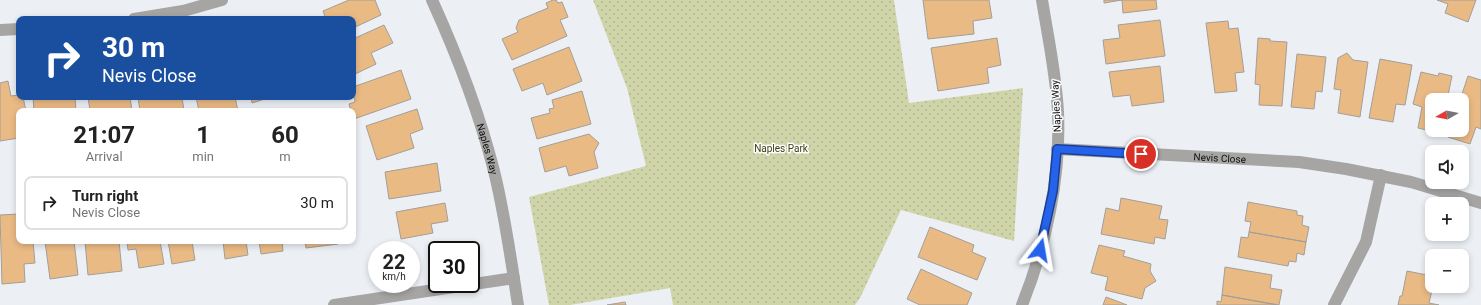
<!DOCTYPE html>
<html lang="en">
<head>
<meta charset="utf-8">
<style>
	:root { --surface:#fff; --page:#f6f6f6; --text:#222; --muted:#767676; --line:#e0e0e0 }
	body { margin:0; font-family:Roboto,sans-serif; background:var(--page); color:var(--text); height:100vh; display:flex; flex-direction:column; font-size:15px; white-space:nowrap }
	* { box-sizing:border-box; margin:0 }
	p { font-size:13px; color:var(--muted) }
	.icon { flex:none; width:22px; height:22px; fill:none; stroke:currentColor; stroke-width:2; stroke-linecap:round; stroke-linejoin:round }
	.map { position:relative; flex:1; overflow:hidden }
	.drawer { position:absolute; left:16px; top:108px; width:340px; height:136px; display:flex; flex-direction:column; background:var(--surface); border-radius:8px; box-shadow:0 2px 6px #0003 }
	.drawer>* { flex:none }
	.guide { position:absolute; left:16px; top:16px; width:340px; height:84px; border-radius:8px; box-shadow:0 2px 6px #0003; background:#1a4fa0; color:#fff; overflow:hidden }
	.needle { width:26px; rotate:261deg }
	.fabs { position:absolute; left:1425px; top:93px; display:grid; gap:8px }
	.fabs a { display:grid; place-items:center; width:44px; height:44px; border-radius:8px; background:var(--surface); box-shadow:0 2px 6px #0003; font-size:20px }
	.speed { position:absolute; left:368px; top:241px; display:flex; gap:8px; font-size:20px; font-weight:700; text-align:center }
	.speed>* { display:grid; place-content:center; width:52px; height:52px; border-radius:50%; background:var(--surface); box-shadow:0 2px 6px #0003; line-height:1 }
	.speed small { font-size:10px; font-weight:400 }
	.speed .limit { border:2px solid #111; border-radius:6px; background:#fff; color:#111 }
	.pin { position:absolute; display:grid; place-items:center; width:34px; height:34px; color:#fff; margin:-17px; border:2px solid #fff; border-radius:50%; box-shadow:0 1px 4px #0007 }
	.me { position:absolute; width:44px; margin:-22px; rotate:14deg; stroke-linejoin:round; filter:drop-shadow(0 0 3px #0008) }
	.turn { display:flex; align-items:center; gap:14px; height:84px; padding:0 20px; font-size:18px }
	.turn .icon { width:52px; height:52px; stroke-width:2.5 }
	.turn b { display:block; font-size:28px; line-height:34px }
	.eta { display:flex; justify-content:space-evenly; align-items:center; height:68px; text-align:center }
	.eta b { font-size:24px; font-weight:700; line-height:28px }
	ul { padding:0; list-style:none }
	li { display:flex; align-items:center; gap:12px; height:54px; margin:0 8px 6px; padding:0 12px; border:2px solid var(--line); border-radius:8px }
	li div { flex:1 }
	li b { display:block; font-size:15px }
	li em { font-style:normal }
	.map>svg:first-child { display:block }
	.grass { fill:url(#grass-dots) }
	.building { fill:#eaba85; stroke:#a29e99 }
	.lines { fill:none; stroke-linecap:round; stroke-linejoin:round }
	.minor { stroke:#a7a5a3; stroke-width:12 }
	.route-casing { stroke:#184099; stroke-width:10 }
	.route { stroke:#2563eb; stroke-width:7 }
	.labels { text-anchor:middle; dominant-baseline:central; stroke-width:3; stroke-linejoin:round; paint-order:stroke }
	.street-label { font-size:10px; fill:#0d0f10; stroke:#fcfdfe }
	.park-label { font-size:10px; fill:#3d400c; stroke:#fcfdfe }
</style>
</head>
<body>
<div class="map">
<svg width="1481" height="305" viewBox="0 0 1481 305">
	<defs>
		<pattern id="grass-dots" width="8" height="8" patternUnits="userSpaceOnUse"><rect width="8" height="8" fill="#d0d4a9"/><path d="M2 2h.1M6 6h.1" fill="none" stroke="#b1b590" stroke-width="1.8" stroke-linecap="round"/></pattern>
	</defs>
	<rect width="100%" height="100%" fill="#ecf0f5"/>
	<path class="grass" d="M 593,0 L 894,0 L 909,103 L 1023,88 L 1014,241 L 901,210 L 860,298 L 855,305 L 673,305 L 670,288 L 570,305 L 549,305 L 529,197 L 646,166 L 627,88 Z"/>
	<path class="building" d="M 349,0 L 375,0 L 381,15 L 353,28 L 353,19 L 326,19 L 323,11 Z
		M 553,0 L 556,0 L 558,3 L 562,2 L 568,17 L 560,20 L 567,36 L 512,60 L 502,39 L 518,32 L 516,28 L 519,20 L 548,8 L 546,3 Z
		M 923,0 L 989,0 L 992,18 L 973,21 L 974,34 L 928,39 Z
		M 1104,0 L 1156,0 L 1157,9 L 1123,13 L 1122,0 L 1104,3 Z
		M 1437,0 L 1476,0 L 1468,22 L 1445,13 L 1448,4 Z
		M 1160,20 L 1165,56 L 1106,64 L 1103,40 L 1120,38 L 1118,25 Z
		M 1228,21 L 1229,29 L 1238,28 L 1244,72 L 1235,73 L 1237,91 L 1215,93 L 1206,23 Z
		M 384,25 L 393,43 L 371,53 L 376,64 L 353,75 L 353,39 Z
		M 997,38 L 1001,65 L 987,68 L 989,83 L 938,91 L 931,48 Z
		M 1258,38 L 1270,39 L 1270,41 L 1287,42 L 1282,106 L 1259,105 L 1260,85 L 1255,84 Z
		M 569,47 L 582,81 L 547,95 L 543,83 L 522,91 L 513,69 Z
		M 1347,53 L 1353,60 L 1368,62 L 1360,117 L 1338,113 L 1341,90 L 1334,89 L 1338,58 Z
		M 1297,54 L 1326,57 L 1322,92 L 1316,91 L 1314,109 L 1291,107 Z
		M 1380,59 L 1412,65 L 1405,105 L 1396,104 L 1393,122 L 1369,118 Z
		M 1160,66 L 1164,102 L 1132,106 L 1130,95 L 1113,97 L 1109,72 Z
		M 401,70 L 411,99 L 354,119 L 353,111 L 351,111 L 349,104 L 355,102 L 353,87 Z
		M 1421,72 L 1438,76 L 1439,73 L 1452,76 L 1447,100 L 1432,100 L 1432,130 L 1440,130 L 1439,133 L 1418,128 L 1422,107 L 1413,104 Z
		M 1468,76 L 1481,80 L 1481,129 L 1476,127 L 1470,144 L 1448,137 L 1451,130 L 1462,130 L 1462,100 L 1460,100 Z
		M 8,81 L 11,96 L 19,95 L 19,97 L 23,97 L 26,111 L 19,111 L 19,138 L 0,141 L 0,83 Z
		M 582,91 L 591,124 L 537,139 L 531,118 L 550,113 L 549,109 L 554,108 L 552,100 Z
		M 33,97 L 75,97 L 76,111 L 34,111 Z
		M 88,97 L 130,97 L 132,111 L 90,111 Z
		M 138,97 L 182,97 L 184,111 L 140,111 Z
		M 196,97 L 235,97 L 238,111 L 199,111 Z
		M 251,97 L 271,97 L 252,103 Z
		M 417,109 L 423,129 L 410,134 L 414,148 L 377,160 L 366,126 Z
		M 589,134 L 599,143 L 594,152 L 598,168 L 569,176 L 566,166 L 545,172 L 539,148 Z
		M 437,163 L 441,191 L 389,199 L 385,172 Z
		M 1121,198 L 1162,206 L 1159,219 L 1168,220 L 1165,239 L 1155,237 L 1154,244 L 1101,234 L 1106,208 L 1119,211 Z
		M 1248,202 L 1297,211 L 1297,215 L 1303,216 L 1302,225 L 1309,227 L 1306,242 L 1249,232 L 1251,222 L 1245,221 Z
		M 445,203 L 448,221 L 431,224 L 433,233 L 401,239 L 396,212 Z
		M 19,214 L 19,241 L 33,241 L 35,263 L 24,264 L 25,282 L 2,284 L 0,215 Z
		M 930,227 L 974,245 L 972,252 L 986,258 L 977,280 L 918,257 Z
		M 1249,232 L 1306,242 L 1304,255 L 1297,253 L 1296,262 L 1289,261 L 1288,266 L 1238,257 L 1241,237 L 1248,238 Z
		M 45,241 L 74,241 L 78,275 L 50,279 Z
		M 85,241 L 119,241 L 122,271 L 88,275 Z
		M 127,241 L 160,241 L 164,264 L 139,268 L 136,249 L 128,250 Z
		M 168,241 L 192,241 L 195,260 L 172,264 Z
		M 223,241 L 246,241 L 248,255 L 225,259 Z
		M 259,241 L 282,241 L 283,251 L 261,254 Z
		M 305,241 L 338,241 L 338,244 L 306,248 Z
		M 1099,245 L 1125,251 L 1123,256 L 1151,264 L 1150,271 L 1156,281 L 1145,288 L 1142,299 L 1105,290 L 1108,277 L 1091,273 Z
		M 1225,267 L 1272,275 L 1270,288 L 1282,290 L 1279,305 L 1222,295 Z
		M 921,269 L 972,293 L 967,305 L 920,305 L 907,299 Z
		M 1407,271 L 1432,276 L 1433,286 L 1429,303 L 1439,305 L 1398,305 L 1400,296 L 1402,296 Z
		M 1222,295 L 1277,305 L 1217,305 L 1217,301 L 1221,302 Z
		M 1106,297 L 1127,305 L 1103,305 Z
		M 625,302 L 626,305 L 607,305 Z"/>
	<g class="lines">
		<g class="minor">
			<path id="s1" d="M 432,0 C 457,55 479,112 494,171 C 505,215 511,260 518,305"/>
			<path d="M 134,19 L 183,11 L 222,0"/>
			<path d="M 0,30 L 19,29"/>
			<path id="s2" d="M 1057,149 L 1299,162 L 1346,169 L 1411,182 L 1481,203"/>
			<path d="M 334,305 L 514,278"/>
			<path d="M 1022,305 C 1046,245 1061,177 1058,112 C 1056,74 1048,37 1042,0"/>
			<path d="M 1334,305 L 1366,242 L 1381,175"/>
		</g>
	</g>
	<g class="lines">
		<g class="route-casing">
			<path id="route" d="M 1040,250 L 1053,191 L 1057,149 L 1141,154"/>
		</g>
		<use href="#route" class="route"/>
	</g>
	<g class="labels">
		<g class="street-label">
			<text transform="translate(1056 106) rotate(-93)">Naples Way</text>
			<text stroke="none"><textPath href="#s1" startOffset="159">Naples Way</textPath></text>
			<text stroke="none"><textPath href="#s2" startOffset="163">Nevis Close</textPath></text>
		</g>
		<g class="park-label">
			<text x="781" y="148">Naples Park</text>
		</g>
	</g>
</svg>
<div class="fabs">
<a><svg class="needle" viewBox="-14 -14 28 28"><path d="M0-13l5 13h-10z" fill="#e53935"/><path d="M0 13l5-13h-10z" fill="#767676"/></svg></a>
<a><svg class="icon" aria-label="sound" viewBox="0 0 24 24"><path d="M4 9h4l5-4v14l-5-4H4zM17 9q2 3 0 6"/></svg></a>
<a>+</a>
<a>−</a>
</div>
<div class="speed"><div>22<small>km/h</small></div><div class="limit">30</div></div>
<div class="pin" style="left:1141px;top:154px;background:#d93025"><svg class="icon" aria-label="arrive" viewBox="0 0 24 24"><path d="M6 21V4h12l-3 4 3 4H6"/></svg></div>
<svg class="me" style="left:1040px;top:250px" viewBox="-20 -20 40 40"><path d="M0-17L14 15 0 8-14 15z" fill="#2563eb" stroke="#fff" stroke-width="4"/></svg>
<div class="guide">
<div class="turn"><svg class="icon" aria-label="right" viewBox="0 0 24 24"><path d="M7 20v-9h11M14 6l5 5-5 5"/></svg><div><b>30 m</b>Nevis Close</div></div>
</div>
<section class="drawer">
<div class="eta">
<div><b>21:07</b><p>Arrival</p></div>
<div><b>1</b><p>min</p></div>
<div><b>60</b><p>m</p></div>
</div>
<ul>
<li><svg class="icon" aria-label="right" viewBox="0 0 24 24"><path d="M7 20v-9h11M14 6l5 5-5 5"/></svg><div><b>Turn right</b><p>Nevis Close</p></div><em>30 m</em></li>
</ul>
</section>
</div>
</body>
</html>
